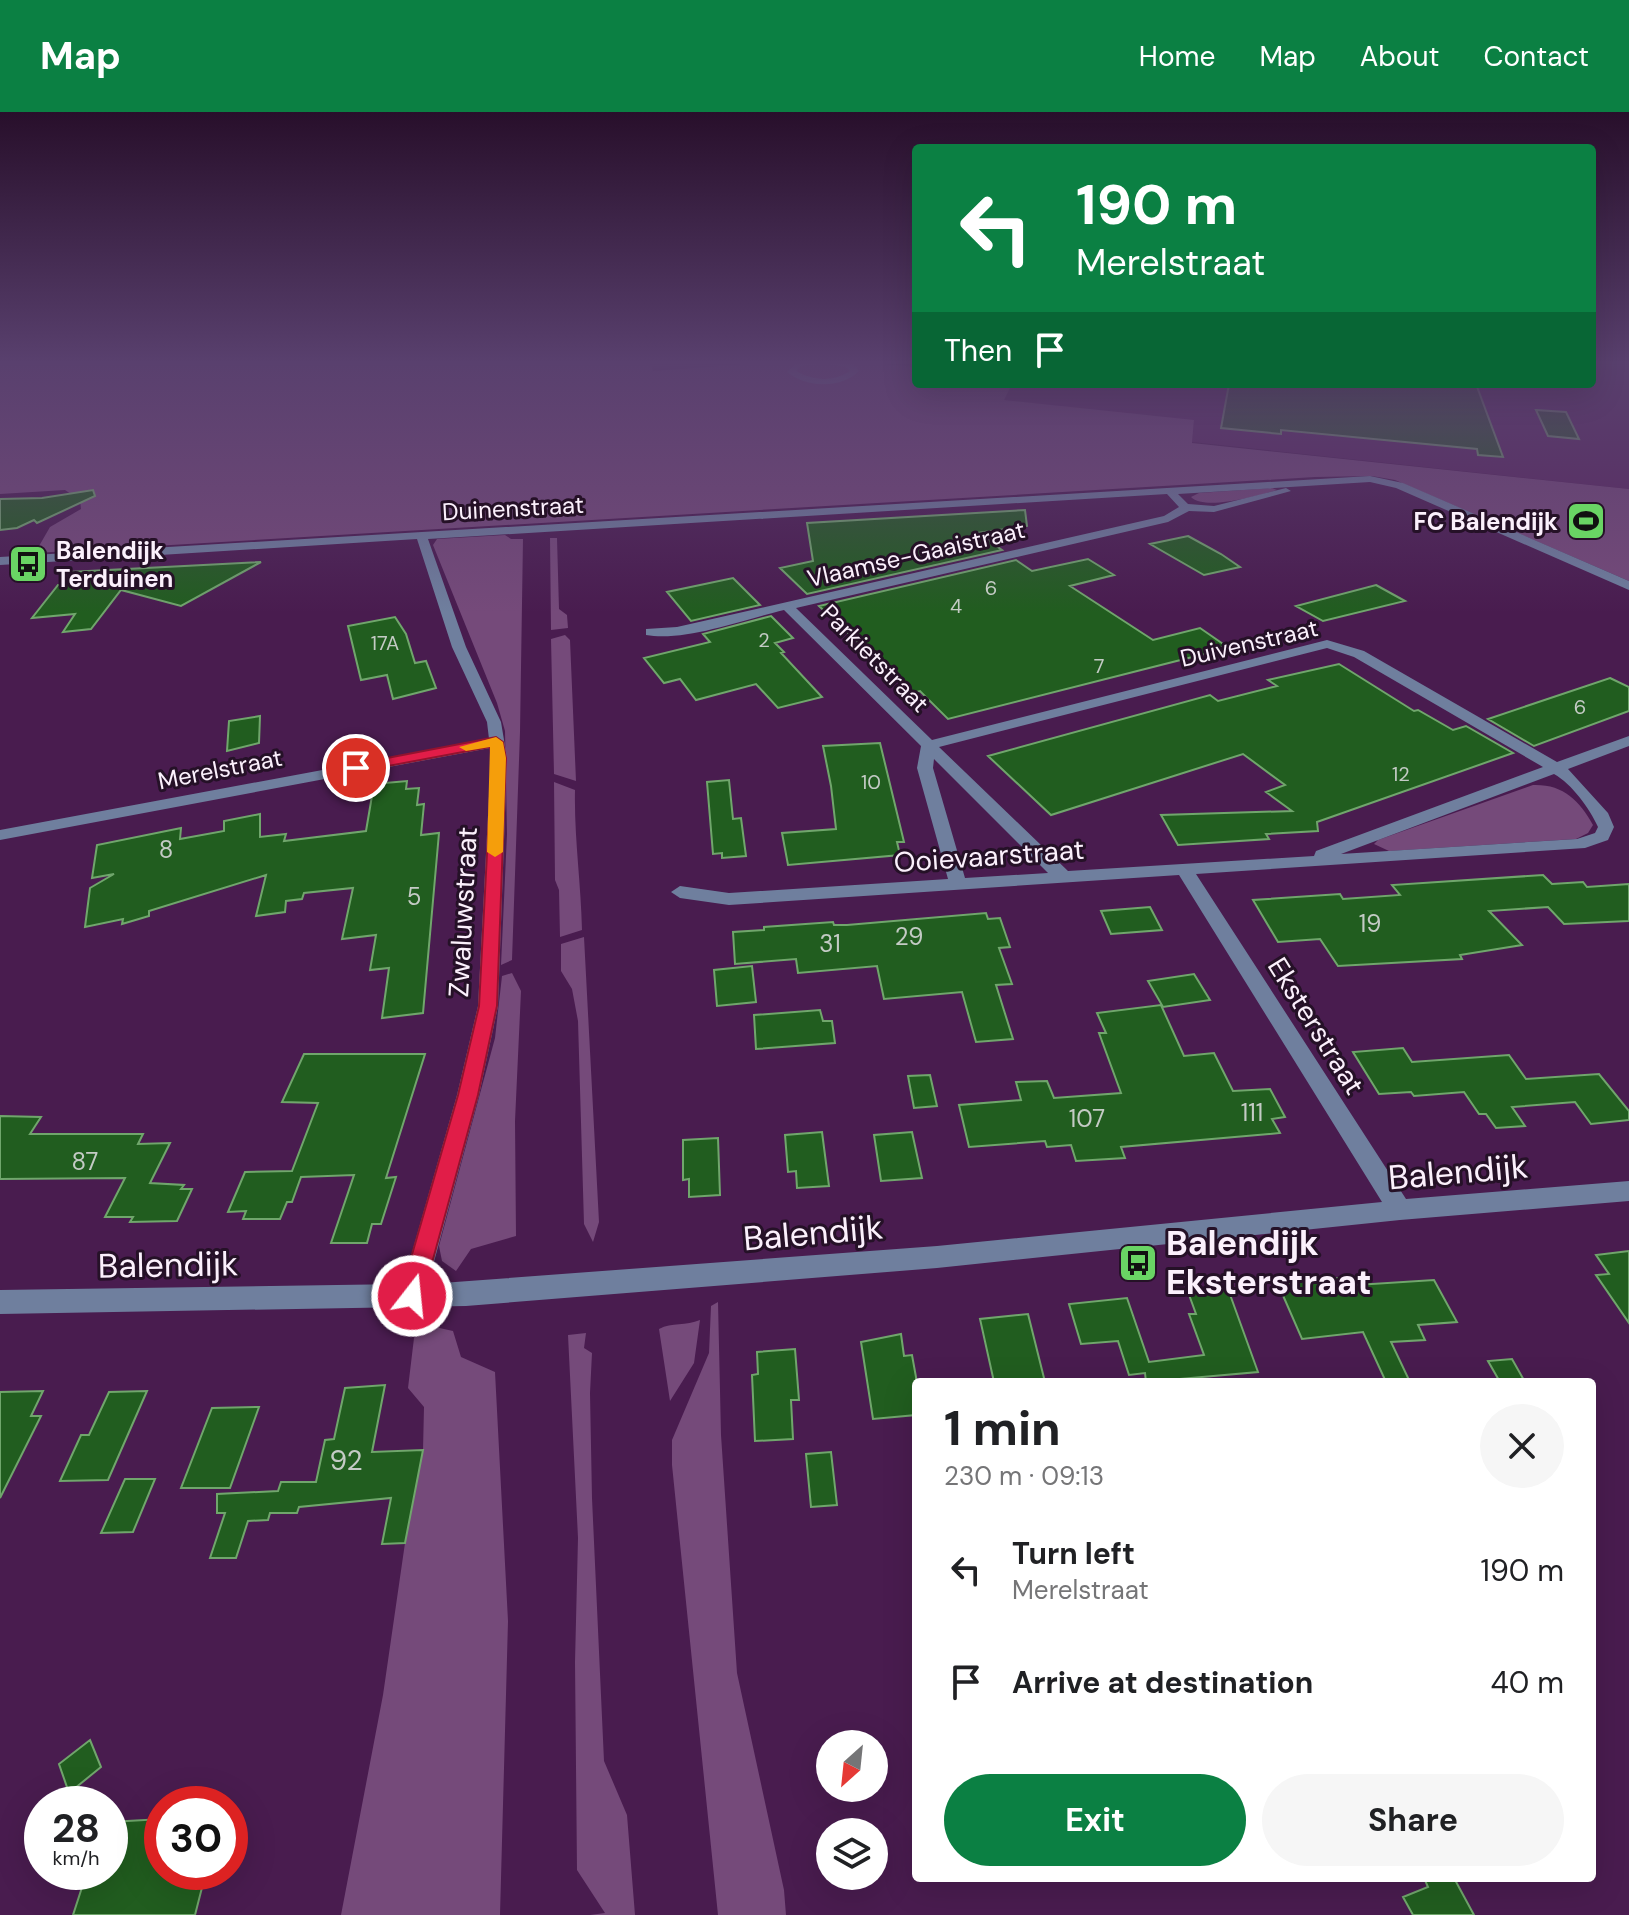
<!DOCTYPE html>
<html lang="en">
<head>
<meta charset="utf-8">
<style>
	:root { --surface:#fff; --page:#f6f6f6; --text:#202124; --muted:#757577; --accent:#0b8043 }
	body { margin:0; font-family:"DM Sans",sans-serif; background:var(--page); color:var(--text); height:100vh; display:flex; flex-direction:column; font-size:30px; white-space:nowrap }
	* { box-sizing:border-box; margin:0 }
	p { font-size:26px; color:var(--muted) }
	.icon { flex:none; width:44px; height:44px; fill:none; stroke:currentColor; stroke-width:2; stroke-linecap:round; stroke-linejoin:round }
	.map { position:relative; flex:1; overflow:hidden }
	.panel { position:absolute; left:912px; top:1266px; width:684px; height:504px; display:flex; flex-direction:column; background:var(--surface); border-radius:8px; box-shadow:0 8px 32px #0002 }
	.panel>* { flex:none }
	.banner { position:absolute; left:912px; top:32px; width:684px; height:244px; border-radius:8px; box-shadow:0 8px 32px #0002; background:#0b8043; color:#fff; overflow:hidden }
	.needle { width:52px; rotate:207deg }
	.controls { position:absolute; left:816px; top:1618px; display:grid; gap:16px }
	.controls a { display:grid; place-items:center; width:72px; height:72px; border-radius:50%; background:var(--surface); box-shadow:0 8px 32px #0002; font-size:40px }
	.speed { position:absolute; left:24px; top:1674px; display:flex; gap:16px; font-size:40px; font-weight:700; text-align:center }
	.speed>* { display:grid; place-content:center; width:104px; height:104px; border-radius:50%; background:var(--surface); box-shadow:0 8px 32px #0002; line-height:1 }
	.speed small { font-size:20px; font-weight:400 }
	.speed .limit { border:12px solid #d22; background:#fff; color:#111 }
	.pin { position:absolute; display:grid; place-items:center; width:68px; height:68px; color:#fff; margin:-34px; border:4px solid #fff; border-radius:50%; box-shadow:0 2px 8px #0007 }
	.me { position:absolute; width:88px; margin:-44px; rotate:16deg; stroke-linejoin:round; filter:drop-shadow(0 0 6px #0008) }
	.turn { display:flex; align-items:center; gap:28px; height:168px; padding:0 32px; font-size:36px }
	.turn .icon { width:104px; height:104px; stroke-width:2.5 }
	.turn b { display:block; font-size:56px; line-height:68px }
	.then { display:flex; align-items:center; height:76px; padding:0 32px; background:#0003; gap:16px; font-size:30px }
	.round { display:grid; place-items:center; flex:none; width:84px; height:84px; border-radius:42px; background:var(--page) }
	.headline { display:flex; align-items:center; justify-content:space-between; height:136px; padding:0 32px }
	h1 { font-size:48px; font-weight:700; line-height:60px }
	.primary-button { display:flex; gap:16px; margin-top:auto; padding:16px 32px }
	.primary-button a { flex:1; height:92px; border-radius:48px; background:var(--accent); color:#fff; font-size:32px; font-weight:700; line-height:92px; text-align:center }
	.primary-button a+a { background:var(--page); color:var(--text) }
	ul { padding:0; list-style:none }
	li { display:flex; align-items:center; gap:24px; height:112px; padding:0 32px }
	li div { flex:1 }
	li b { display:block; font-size:30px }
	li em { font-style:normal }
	header { display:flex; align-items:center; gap:48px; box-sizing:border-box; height:112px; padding:0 40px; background:var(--accent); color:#fff }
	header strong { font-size:38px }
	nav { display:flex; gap:44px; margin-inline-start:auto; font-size:28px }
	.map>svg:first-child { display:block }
	.built { fill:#59275f }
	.green { fill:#754a7a }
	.building { fill:#215d1f; stroke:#70a66c; stroke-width:2 }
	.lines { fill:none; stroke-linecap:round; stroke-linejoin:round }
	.minor { fill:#6f7f9e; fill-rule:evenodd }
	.route { fill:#e11d48; stroke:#92132f; stroke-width:2 }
	.slow { fill:#f59e0b }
	.labels { text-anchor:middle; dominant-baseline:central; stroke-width:6; stroke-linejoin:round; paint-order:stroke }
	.far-number-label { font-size:20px; fill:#c4cbc5 }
	.far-street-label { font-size:24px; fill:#fbf0fc; stroke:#251127 }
	.far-poi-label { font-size:24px; font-weight:bold; fill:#fbf0fc; stroke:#251127; text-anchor:end }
	.number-label { font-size:24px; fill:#c4cbc5 }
	.street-label { font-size:28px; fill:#fbf0fc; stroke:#251127 }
	.near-number-label { font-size:28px; fill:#c4cbc5 }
	.near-street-label { font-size:34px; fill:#fbf0fc; stroke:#251127 }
	.near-poi-label { font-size:34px; font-weight:bold; fill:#fbf0fc; stroke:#251127; text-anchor:start }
</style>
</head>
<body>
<header>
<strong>Map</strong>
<nav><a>Home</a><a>Map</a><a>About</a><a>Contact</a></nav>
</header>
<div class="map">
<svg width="1629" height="1803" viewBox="0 0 1629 1803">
	<rect width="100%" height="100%" fill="#491c4f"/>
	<path class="built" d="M 649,249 L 787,249 L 653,259 Z
		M 1592,249 L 1629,249 L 1629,377 L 1192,330 L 1194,309 L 1003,288 L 1012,272 L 1592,272 Z"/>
	<path class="green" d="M 0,249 L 649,249 L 653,259 L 787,249 L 842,249 L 916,255 L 916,272 L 1012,272 L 1004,288 L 1194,308 L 1192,331 L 1629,377 L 1629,469 L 1395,368 L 1372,364 L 1315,365 L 35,441 L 50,415 L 81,397 L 80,388 L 65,378 L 0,382 Z
		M 1272,376 L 1277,378 C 1258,384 1205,399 1191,385 L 1199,381 Z
		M 505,423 L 511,427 L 523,427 L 520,620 L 512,848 L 501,853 L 507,722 L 505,619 L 497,591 L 433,433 L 437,427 Z
		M 550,426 L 557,426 L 559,497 L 567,503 L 568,516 L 551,518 Z
		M 565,523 L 570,528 L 576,669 L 554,662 L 551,527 Z
		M 554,670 L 575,678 C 574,725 581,771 582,818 L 560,825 L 559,778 L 555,768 Z
		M 1533,673 C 1563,672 1579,688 1593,713 L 1588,721 L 1576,727 L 1389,739 L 1374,732 L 1378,728 Z
		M 584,825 L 599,1110 L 593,1130 L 584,1112 L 578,909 L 572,877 L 561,859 L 561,832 Z
		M 512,861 L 521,879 L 515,1009 L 516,1124 L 471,1137 L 456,1159 L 442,1149 L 439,1134 L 495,926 L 502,864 Z
		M 718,1190 L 721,1323 L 737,1561 L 784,1778 L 786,1803 L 718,1803 L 672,1353 L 672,1328 L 709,1241 L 711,1194 Z
		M 700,1208 L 694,1251 L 670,1289 L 659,1217 C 672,1210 686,1214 700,1208 Z
		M 435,1215 L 453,1219 L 461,1245 L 495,1260 L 508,1509 L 500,1803 L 341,1803 L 383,1583 L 405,1431 L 423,1338 L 424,1295 L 408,1276 L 414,1226 Z
		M 586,1221 L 584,1236 L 592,1241 L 590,1281 L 592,1386 L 604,1649 L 627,1703 L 635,1803 L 590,1803 L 605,1801 L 577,1758 L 575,1550 L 578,1426 L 568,1223 Z"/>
	<path class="building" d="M 1229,272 L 1476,272 L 1503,345 L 1478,343 L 1477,337 L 1281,318 L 1281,322 L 1221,316 Z
		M 1536,298 L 1566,300 L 1579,327 L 1548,324 Z
		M 93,378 L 95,384 L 37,411 L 34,408 L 17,416 L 0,418 L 0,387 L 42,386 Z
		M 1025,398 L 1027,414 L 978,421 L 1002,438 L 807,482 L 780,456 L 813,449 L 807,411 Z
		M 1188,424 L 1221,442 L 1240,455 L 1204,463 L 1150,432 Z
		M 1088,447 L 1114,463 L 1070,474 L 1153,528 L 1200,516 L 1226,534 L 1213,537 L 1216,539 L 948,607 L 920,579 L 913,581 L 819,494 L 1016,448 L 1032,459 Z
		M 261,450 L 181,494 L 121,478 L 91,517 L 63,520 L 75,502 L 32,506 L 58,473 L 65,473 L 71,464 L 70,460 Z
		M 733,466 L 760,493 L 691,509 L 667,480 Z
		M 1376,473 L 1405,489 L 1323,509 L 1296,494 Z
		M 771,504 L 793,526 L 775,531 L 784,540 L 781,541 L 822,585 L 778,596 L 756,572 L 696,588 L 680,567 L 664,571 L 644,546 L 710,530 L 703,522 Z
		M 395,505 L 406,522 L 415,551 L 426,549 L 436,576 L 393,587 L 387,563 L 361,568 L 348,514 Z
		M 1339,552 L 1414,599 L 1418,598 L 1453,618 L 1466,614 L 1513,641 L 1317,710 L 1318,719 L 1266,722 L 1269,727 L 1178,733 L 1161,703 L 1292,699 L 1266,680 L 1285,673 L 1243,642 L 1051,703 L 988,644 L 1210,583 L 1218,589 L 1277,574 L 1268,568 Z
		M 1610,566 L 1629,575 L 1629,599 L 1534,634 L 1488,607 Z
		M 260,604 L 259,631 L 227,639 L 229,609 Z
		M 880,631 L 904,730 L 897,730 L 900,743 L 788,753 L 782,721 L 836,717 L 831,674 L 823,634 Z
		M 729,668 L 733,707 L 741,706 L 746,744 L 722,746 L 722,741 L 713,742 L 707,670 Z
		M 407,669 L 406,677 L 419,676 L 417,693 L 424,692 L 421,723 L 439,721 L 423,901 L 382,906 L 389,856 L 370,858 L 376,823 L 342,827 L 353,776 L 304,781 L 302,787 L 286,789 L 285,800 L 256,804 L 266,763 L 149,799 L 149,804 L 122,812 L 123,807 L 85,815 L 90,776 L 114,762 L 92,766 L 97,733 L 181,716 L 180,727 L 224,719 L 224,709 L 260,702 L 260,725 L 286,722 L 284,729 L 366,719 L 374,672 Z
		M 1543,763 L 1552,772 L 1583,770 L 1587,775 L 1629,772 L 1629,809 L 1564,812 L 1548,795 L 1489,799 L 1522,833 L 1460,843 L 1462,847 L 1338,854 L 1320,827 L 1278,830 L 1253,788 L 1340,782 L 1343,787 L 1400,783 L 1392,773 Z
		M 1150,795 L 1162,818 L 1111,822 L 1101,799 Z
		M 986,801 L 988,807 L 1000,806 L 1010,835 L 999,836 L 1012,872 L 996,873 L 1013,927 L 976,930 L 962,880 L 884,887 L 877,854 L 798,861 L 796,847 L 735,852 L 733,820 L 764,818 L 764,815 L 833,810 L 834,813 L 847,813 Z
		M 752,854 L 756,890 L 717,894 L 714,858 Z
		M 1194,862 L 1210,888 L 1163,895 L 1148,869 Z
		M 1161,893 L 1184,944 L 1214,941 L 1233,979 L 1270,977 L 1285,1005 L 1272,1007 L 1280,1021 L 1121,1035 L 1125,1046 L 1076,1049 L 1071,1033 L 1047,1035 L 1045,1029 L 969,1035 L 959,993 L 1021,988 L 1016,970 L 1047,969 L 1054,986 L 1121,981 L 1099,921 L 1106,921 L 1097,901 Z
		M 820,898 L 823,909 L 832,909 L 835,931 L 756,937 L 754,903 Z
		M 1403,936 L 1412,950 L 1509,943 L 1526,967 L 1599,962 L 1629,999 L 1629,1008 L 1591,1012 L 1575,990 L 1512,995 L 1525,1014 L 1496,1016 L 1486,1002 L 1479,1002 L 1464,980 L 1414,984 L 1411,980 L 1379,982 L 1353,940 Z
		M 304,942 L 425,942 L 386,1066 L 396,1065 L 381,1112 L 372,1112 L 367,1131 L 331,1131 L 354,1063 L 301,1065 L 292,1090 L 287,1090 L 280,1107 L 243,1107 L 246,1099 L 228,1100 L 245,1060 L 292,1059 L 318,991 L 282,990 Z
		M 930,963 L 937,994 L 914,996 L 908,964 Z
		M 0,1004 L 41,1005 L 30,1022 L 143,1022 L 138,1032 L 170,1031 L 150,1071 L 184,1073 L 181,1077 L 192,1077 L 177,1109 L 130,1110 L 133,1105 L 105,1105 L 125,1066 L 0,1067 Z
		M 822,1020 L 829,1074 L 797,1076 L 796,1059 L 788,1060 L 785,1023 Z
		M 912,1020 L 922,1066 L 881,1069 L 874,1023 Z
		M 718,1026 L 720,1083 L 689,1085 L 689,1067 L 683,1068 L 683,1028 Z
		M 1629,1139 L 1629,1211 L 1596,1163 L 1609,1162 L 1596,1143 Z
		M 1337,1166 L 1341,1174 L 1434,1168 L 1457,1210 L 1418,1213 L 1425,1228 L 1391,1230 L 1410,1270 L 1386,1270 L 1363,1220 L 1302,1227 L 1278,1172 Z
		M 1228,1177 L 1258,1260 L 1146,1270 L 1145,1261 L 1129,1263 L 1118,1229 L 1081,1232 L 1069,1192 L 1127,1186 L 1149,1250 L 1204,1243 L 1189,1202 L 1196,1202 L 1188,1180 Z
		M 1028,1202 L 1045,1270 L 994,1270 L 980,1207 Z
		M 901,1222 L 904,1244 L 912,1243 L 916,1265 L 916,1303 L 873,1307 L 861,1230 Z
		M 795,1237 L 799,1288 L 791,1288 L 793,1327 L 755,1329 L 752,1263 L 758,1262 L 757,1240 Z
		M 1512,1247 L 1525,1270 L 1500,1270 L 1488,1249 Z
		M 385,1273 L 372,1340 L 423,1338 L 405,1431 L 382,1432 L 391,1386 L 299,1395 L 297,1401 L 270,1401 L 268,1408 L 248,1409 L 236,1446 L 210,1446 L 225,1401 L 217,1401 L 217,1382 L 278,1379 L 281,1370 L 316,1370 L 325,1328 L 334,1327 L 345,1276 Z
		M 43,1279 L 31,1304 L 41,1304 L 0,1386 L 0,1280 Z
		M 147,1279 L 108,1368 L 60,1369 L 81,1323 L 89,1323 L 109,1280 Z
		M 259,1295 L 230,1376 L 181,1376 L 212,1296 Z
		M 831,1340 L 837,1393 L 811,1395 L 806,1342 Z
		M 125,1367 L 155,1367 L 133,1420 L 101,1421 Z
		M 90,1628 L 101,1655 L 69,1681 L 59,1652 Z
		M 162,1707 L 162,1760 L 206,1760 L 195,1803 L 73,1803 L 87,1760 L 110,1760 L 110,1710 Z
		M 1424,1766 L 1454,1766 L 1474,1803 L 1413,1803 L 1403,1785 L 1428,1775 Z"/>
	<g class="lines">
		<path class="minor" d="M 839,249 L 852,251 L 859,259 C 841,277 807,276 787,260 L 798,249 ZM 824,251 L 846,255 L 850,259 C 833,270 814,269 796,259 L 801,254 Z
			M 1370,364 L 1403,371 L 1629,469 L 1629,478 L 1396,376 L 1370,370 L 1178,382 L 1188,392 L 1214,394 L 1286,376 L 1291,379 L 1214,400 L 1189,399 L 1168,410 L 796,496 L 932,628 L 1327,528 L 1364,539 L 1557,650 L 1629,624 L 1629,634 L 1568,657 L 1608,701 L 1614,715 L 1608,728 L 1585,736 L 1196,762 L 1406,1087 L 1629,1069 L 1629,1089 L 1400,1108 L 937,1156 L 466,1194 L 0,1202 L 0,1178 L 403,1172 L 457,983 L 478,894 L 491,646 L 490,636 L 0,728 L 0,718 L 489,627 L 487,610 L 452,535 L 417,427 L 0,453 L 0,445 ZM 1167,382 L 1179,395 L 1164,404 L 677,515 L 646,517 L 646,523 C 685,530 745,507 784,498 L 921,634 L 917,656 L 948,767 L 729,781 L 680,774 L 671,780 L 680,786 L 729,793 L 1179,763 L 1382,1090 L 937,1134 L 428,1172 L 479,983 L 498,894 L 507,646 L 501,610 L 466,535 L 428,427 ZM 1327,536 L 1354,545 L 1543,655 L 1316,739 L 1314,744 L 1068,759 L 939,635 ZM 934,647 L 1048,761 L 965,766 L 933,656 ZM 1554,662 C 1572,672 1590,697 1598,715 L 1595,721 L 1577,727 L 1341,742 Z"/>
	</g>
	<linearGradient id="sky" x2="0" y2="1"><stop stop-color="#280f2b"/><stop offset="0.5" stop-color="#59406e"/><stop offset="1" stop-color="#59406e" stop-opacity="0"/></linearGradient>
	<rect width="1629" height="501" fill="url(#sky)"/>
	<path class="route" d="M 496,625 L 503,630 L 506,646 L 497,894 L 478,983 L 423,1184 L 420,1191 L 412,1194 L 404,1191 L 400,1184 L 458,983 L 479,894 L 492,646 L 490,635 L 356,660 L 349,656 L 356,652 Z"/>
	<path class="slow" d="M 496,625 L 503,630 L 506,646 L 503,740 L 495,745 L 487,740 L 490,635 L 466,639 L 459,635 Z"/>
	<defs>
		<g id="stadium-square" transform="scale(2)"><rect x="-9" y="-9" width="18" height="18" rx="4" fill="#69d464" stroke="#251127"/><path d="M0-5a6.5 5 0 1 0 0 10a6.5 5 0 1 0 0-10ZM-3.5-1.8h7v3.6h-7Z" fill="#111"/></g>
		<g id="bus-square" transform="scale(2)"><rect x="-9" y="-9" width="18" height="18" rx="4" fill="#69d464" stroke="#251127"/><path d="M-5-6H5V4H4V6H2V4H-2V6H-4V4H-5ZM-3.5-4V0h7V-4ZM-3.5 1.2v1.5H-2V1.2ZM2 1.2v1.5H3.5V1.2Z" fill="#111"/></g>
	</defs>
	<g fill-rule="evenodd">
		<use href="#stadium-square" x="1586" y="409"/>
		<use href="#bus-square" x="28" y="452"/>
		<use href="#bus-square" x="1138" y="1151"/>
	</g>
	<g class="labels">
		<g class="far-number-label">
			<text x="991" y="476">6</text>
			<text x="956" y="494">4</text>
			<text x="764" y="528">2</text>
			<text x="385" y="531">17A</text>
			<text x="1099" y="554">7</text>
			<text x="1580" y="595">6</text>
			<text x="1401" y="662">12</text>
			<text x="871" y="670">10</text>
		</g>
		<g class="far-street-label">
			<text transform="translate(513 396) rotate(-3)">Duinenstraat</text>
			<text transform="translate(916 442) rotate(-13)">Vlaamse-Gaaistraat</text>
			<text transform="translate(1249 531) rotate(-13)">Duivenstraat</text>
			<text transform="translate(875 546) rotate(45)">Parkietstraat</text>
			<text transform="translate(220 657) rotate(-11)">Merelstraat</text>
		</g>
		<g class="far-poi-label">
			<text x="1558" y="409">FC Balendijk</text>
			<text x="56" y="438" text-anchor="start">Balendijk<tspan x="56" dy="28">Terduinen</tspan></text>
		</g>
		<g class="number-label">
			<text x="166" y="737">8</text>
			<text x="414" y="784">5</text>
			<text x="1370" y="811">19</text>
			<text x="909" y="824">29</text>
			<text x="830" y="831">31</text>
			<text x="1252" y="1000">111</text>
			<text x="1087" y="1006">107</text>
			<text x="85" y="1049">87</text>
		</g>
		<g class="street-label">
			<text transform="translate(989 744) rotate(-4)">Ooievaarstraat</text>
			<text transform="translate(463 800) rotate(-87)">Zwaluwstraat</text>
			<text transform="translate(1316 914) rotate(58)">Eksterstraat</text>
		</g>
		<g class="near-number-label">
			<text x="346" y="1348">92</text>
		</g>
		<g class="near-street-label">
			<text transform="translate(1458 1060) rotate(-5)">Balendijk</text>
			<text transform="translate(813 1121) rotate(-5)">Balendijk</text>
			<text transform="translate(168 1153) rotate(-1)">Balendijk</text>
		</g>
		<g class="near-poi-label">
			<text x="1166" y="1131">Balendijk<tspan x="1166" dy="39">Eksterstraat</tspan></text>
		</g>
	</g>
</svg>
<div class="controls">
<a><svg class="needle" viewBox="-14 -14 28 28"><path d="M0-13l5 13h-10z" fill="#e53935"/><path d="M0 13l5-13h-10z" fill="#757577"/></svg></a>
<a><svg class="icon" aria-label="layers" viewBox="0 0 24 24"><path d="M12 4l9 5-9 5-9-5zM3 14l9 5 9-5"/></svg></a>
</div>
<div class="speed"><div>28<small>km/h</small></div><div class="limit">30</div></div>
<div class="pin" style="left:356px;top:656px;background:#d93025"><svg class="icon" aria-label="arrive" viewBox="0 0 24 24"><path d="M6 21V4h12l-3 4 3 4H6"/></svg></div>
<svg class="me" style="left:412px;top:1184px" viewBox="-20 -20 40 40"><circle r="17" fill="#e11d48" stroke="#fff" stroke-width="3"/><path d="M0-11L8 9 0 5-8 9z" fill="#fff"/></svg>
<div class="banner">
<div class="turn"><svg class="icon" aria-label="left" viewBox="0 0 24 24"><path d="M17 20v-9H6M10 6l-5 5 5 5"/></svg><div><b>190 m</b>Merelstraat</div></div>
<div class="then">Then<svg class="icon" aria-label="arrive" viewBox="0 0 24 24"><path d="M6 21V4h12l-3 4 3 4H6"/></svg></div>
</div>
<section class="panel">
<div class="headline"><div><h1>1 min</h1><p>230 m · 09:13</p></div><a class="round"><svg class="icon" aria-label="close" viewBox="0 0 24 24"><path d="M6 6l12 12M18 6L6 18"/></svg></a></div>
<ul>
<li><svg class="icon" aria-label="left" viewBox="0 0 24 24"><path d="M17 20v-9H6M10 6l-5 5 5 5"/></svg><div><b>Turn left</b><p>Merelstraat</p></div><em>190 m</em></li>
<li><svg class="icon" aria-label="arrive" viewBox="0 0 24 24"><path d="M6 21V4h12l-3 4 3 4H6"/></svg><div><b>Arrive at destination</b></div><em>40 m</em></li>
</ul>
<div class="primary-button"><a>Exit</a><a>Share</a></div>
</section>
</div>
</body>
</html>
